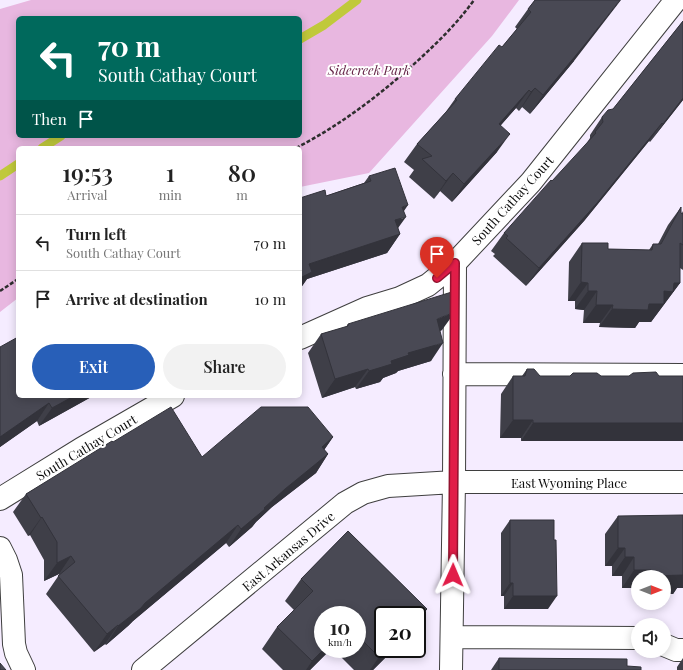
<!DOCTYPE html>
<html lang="en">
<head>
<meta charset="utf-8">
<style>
	:root { --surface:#fff; --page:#f2f2f2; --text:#222; --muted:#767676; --line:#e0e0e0; --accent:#285fb8 }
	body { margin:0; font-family:"Playfair Display",serif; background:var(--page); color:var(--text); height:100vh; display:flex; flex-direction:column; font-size:15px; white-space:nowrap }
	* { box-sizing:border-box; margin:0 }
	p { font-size:13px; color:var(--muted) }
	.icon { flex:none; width:22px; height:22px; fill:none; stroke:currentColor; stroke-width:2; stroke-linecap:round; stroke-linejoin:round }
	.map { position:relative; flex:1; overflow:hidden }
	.drawer { position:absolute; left:16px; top:146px; width:286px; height:252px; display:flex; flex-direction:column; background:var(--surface); border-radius:6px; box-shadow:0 2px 10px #0003 }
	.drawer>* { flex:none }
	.guide { position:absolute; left:16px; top:16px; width:286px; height:122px; border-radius:6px; box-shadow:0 2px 10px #0003; background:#00695c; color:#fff; overflow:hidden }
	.needle { width:26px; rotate:90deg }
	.tools { position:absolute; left:631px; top:570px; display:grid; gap:8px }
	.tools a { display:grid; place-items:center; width:40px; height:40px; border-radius:50%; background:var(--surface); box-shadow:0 2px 10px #0003; font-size:20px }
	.speed { position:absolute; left:314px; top:606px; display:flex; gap:8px; font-size:20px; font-weight:700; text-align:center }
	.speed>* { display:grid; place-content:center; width:52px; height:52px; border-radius:50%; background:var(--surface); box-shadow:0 2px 10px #0003; line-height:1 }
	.speed small { font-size:10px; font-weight:400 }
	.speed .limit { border:2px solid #111; border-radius:6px; background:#fff; color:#111 }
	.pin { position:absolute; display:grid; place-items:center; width:34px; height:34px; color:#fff; margin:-41px -17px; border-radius:50% 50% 50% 0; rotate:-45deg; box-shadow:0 0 4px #0007 }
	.pin .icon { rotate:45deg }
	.me { position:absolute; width:44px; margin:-22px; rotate:1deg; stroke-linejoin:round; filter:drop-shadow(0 0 3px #0008) }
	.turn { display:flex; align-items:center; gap:14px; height:84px; padding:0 16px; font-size:18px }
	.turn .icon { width:52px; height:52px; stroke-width:2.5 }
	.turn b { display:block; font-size:28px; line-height:34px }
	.then { display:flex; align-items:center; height:38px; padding:0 16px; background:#0003; gap:8px; font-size:15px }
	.eta { display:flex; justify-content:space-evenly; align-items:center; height:68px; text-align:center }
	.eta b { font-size:24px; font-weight:600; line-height:28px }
	.cta { display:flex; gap:8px; margin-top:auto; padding:8px 16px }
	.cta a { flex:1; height:46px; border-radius:24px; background:var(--accent); color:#fff; font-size:16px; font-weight:600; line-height:46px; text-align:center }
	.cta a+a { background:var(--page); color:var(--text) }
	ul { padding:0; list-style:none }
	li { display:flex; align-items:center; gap:12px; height:56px; padding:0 16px; border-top:1px solid var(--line) }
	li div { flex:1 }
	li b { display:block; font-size:15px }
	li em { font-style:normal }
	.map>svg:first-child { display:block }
	.green { fill:#e8b7e0; fill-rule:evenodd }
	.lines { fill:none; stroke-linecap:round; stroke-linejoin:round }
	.stream { stroke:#c0c93b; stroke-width:9 }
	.minor-casing { stroke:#3f3f3f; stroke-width:24 }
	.path { stroke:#2e2e2e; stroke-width:2.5; stroke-dasharray:4 2; stroke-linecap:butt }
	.minor { stroke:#fff; stroke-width:22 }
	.wall { fill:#3f3f48 }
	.shaded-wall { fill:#33333b }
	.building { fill:#494954; stroke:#33333b }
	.route-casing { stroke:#92132f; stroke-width:10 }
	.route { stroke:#e11d48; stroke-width:7 }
	.labels { text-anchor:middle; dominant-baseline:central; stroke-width:4; stroke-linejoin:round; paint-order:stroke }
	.park-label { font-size:13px; font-style:italic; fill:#621f43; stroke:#fff }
	.street-label { font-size:13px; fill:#0c0c0c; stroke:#fff }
</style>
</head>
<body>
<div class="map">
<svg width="683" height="670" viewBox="0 0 683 670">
	<rect width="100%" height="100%" fill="#f5ecff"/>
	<path class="green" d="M 31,0 L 519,0 L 492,36 L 369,173 L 300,187 L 300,148 L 18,148 L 18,298 L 0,312 L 0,9 ZM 18,18 L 300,18 L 300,136 L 18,136 Z"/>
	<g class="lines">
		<path class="stream" d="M 300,39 L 324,25 L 357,0
			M 42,148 L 61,136
			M 0,176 L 18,164"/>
		<g class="minor-casing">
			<path id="minor" d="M 300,338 L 367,308 L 400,298 L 428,285 L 455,263 L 531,182 L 676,0
				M 454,374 L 683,375
				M 0,499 L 81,449 L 173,396
				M 0,548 L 6,560 L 11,575 L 14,644 L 16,653 L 24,670
				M 452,637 L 638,638
				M 664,645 L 676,650 L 683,650
				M 143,670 L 345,503 L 363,493 L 388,486 L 454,482 L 683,482
				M 451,670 L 454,482 L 455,263"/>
		</g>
		<path class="path" d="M 296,148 C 339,126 377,97 413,65 C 435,45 456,25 474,0
			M 0,291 L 18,279"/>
		<use href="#minor" class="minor"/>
	</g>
	<path class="wall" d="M 535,0 L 574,61 L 530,114 L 522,107 L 519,111 L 516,108 L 501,125 L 497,152 L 452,202 L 440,191 L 434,199 L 409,177 L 414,170 L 404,162 L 417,144 L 445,113 L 455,99 L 502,47 L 517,29 L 515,27 L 528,9 Z
		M 683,21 L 683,100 L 650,142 L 649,141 L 584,221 L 526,286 L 493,256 L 495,254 L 491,251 L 504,233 L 585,146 L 590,138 L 590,135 L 602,117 L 613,109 Z
		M 369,176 L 404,211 L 398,228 L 400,234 L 387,253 L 307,279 L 300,289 L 300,198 L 326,196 L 364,183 Z
		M 681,207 L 681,213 L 682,213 L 683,211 L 683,270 L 680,268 L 680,283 L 651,322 L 639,322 L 635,328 L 599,327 L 600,323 L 583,323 L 584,310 L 575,309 L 575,301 L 568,301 L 569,262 L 582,243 L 608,249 L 649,250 L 653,244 L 658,244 L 668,225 Z
		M 348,324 L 442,330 L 440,331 L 431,361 L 398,371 L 396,373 L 383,378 L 380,382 L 356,389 L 355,387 L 322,398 L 308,353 L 321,334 L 346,327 Z
		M 0,347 L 93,396 L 39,426 L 37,421 L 0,447 Z
		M 527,369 L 540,376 L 629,376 L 656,372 L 521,441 L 521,438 L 500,438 L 501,394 L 513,376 L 522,376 Z
		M 333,437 L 324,450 L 328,454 L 316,473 L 272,507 L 256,522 L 252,527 L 229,547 L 226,543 L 133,621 L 128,626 L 106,645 L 105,644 L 94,652 L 46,594 L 59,575 L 59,574 L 44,581 L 44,560 L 30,535 L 28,536 L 13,512 L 26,494 L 113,442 L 202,457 Z
		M 618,516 L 683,588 L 677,588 L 673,594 L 664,577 L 638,577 L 638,591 L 638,588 L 622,588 L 622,576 L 612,576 L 612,566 L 605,566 L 605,534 Z
		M 510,520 L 548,609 L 504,609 L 504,596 L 501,596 L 501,533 Z
		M 348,531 L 427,609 L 417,623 L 417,615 L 383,615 L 383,649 L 394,649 L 373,670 L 354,670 L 333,649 L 357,649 L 357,615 L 323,615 L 323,649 L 331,649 L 310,670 L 283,670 L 262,649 L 277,627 L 294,610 L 285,601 L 301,579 Z
		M 499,658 L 627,666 L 641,670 L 491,670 Z
		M 683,658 L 683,670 L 677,670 L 677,667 Z"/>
	<path class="shaded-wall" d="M 620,0 L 621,0 L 574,61 L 530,114 L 543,95 Z
		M 535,88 L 522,107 L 519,111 L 531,92 Z
		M 529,90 L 516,108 L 486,142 L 499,124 Z
		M 683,98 L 683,100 L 650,142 L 663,124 Z
		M 662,123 L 649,141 L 584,221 L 526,286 L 539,268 Z
		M 510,134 L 497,152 L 452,202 L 464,184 Z
		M 453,173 L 440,191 L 434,199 L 446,181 Z
		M 408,205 L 398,220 L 406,217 L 393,235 L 383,239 L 402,207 Z
		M 400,234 L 387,253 L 307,279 L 300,289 L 300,277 L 309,264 Z
		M 581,282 L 588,283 L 575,301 L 568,301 Z
		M 674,283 L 680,283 L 651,322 L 639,322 L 635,328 L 599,327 L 612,309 L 649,304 Z
		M 588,291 L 597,291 L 584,310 L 575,309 Z
		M 596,305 L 613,305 L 600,323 L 583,323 Z
		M 455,312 L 442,330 L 424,337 L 437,319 Z
		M 443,343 L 431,361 L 398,371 L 396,373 L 383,378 L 380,382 L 356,389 L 369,371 L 408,353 Z
		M 368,369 L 355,387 L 322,398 L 335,379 Z
		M 74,396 L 93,396 L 39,426 L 52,408 Z
		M 49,403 L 37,421 L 0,447 L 0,437 Z
		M 513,420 L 533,420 L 521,438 L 500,438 Z
		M 533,423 L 683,423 L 683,441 L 521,441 Z
		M 333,437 L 320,456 L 322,447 Z
		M 328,454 L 316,473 L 272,507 L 256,522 L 252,527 L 229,547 L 241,529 L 264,508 L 285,489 Z
		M 42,517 L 30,535 L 28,536 L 41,518 Z
		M 238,525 L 226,543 L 133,621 L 128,626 L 106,645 L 118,626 L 145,603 Z
		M 618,548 L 625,548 L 612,566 L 605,566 Z
		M 71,556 L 59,574 L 44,581 L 57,563 Z
		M 625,557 L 634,557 L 622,576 L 612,576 Z
		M 634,570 L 651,570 L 646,577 L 638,577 L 638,588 L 622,588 Z
		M 683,574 L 683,588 L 677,588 L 673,594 L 664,594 L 664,577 L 650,577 L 651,576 Z
		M 510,583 L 513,583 L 504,596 L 501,596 Z
		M 513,596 L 557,596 L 548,609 L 504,609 Z
		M 427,609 L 417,623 L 417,619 Z
		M 118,625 L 105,644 L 94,652 L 107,634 Z
		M 324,649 L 331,649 L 310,670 L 306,670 L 312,661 Z
		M 387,649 L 394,649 L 373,670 L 370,670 L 379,657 Z"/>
	<path class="building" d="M 535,0 L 620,0 L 586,43 L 543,95 L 535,88 L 531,92 L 529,90 L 499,124 L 510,134 L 464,184 L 453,173 L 446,181 L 422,159 L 432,156 L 417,144 L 457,100 L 455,99 L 499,45 L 502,47 L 531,12 L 528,9 Z
		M 683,21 L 683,98 L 663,124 L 662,123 L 597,203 L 539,268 L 506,238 L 508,236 L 504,233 L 551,180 L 552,181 L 596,133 L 595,132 L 603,122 L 602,117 L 608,110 L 613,109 Z
		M 395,168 L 408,205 L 402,207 L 406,217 L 395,220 L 400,234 L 309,264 L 312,272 L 300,278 L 300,198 L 325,190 L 326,196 L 371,181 L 369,176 Z
		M 681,207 L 681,213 L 683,214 L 683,245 L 680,243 L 680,283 L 674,283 L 673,292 L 664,291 L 664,304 L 649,304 L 648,310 L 612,309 L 613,305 L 596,305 L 597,291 L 588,291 L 588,283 L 581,282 L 582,243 L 608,243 L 608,249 L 652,250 L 653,244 L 661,244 Z
		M 455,291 L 455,312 L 437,319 L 443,343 L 408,353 L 409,355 L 391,361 L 392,364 L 369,371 L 368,369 L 335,379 L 321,334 L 348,326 L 348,324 Z
		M 18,337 L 18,396 L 74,396 L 52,408 L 49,403 L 0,437 L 0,347 Z
		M 527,369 L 534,369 L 540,376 L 570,376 L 573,373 L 597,373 L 601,376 L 629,376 L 633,373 L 656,372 L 659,376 L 683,376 L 683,423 L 533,423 L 533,420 L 513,420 L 513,376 L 525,376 Z
		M 171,407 L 202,457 L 261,407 L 308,407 L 333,437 L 322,447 L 328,454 L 285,489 L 264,508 L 265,509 L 241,529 L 238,525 L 145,603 L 141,608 L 118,626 L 118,625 L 107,634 L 58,576 L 75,562 L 71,556 L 57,563 L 57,542 L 42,517 L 41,518 L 26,494 L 112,441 L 113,442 Z
		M 683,515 L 683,575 L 651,576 L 651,570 L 634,570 L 634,557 L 625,557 L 625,548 L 618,548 L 618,516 Z
		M 510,520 L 554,520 L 554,540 L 556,540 L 557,596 L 513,596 L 513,583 L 510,583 Z
		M 348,531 L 427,609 L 417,619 L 417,615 L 383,615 L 383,649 L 387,649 L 379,657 L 357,635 L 357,615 L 323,615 L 323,649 L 324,649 L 312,661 L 277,627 L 313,591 L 301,579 Z
		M 499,658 L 627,659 L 627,666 L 641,667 L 641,670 L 499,670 Z
		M 0,663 L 6,670 L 0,670 Z"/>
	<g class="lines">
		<g class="route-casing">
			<path id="route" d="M 437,278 L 455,263 L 453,575"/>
		</g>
		<use href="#route" class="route"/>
	</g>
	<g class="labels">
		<g class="park-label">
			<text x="369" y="69">Sidecreek Park</text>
		</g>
		<g class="street-label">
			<text transform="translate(512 200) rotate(-48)">South Cathay Court</text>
			<text transform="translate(86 447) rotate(-31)">South Cathay Court</text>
			<text x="569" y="482">East Wyoming Place</text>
			<text transform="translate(288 551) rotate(-40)">East Arkansas Drive</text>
		</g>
	</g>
</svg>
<div class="tools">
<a><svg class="needle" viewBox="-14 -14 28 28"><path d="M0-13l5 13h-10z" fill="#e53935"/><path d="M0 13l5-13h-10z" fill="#767676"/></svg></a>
<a><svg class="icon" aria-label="sound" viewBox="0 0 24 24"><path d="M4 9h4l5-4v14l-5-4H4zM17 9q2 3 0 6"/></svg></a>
</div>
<div class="speed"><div>10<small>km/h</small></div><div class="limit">20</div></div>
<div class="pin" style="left:437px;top:278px;background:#d93025"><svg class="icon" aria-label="arrive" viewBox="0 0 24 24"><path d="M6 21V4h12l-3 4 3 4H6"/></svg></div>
<svg class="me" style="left:453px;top:575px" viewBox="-20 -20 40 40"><path d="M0-17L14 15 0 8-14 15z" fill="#e11d48" stroke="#fff" stroke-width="4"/></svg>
<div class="guide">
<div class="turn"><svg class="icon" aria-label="left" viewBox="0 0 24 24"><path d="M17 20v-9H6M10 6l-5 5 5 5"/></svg><div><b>70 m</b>South Cathay Court</div></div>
<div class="then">Then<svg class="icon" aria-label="arrive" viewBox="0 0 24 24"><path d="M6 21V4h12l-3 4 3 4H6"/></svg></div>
</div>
<section class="drawer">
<div class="eta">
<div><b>19:53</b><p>Arrival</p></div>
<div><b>1</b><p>min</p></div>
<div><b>80</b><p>m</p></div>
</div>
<ul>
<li><svg class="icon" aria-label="left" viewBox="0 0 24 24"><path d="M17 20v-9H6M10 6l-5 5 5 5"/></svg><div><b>Turn left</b><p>South Cathay Court</p></div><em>70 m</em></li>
<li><svg class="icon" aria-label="arrive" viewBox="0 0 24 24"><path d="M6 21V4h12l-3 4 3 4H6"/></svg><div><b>Arrive at destination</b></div><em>10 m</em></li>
</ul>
<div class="cta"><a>Exit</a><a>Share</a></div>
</section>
</div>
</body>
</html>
